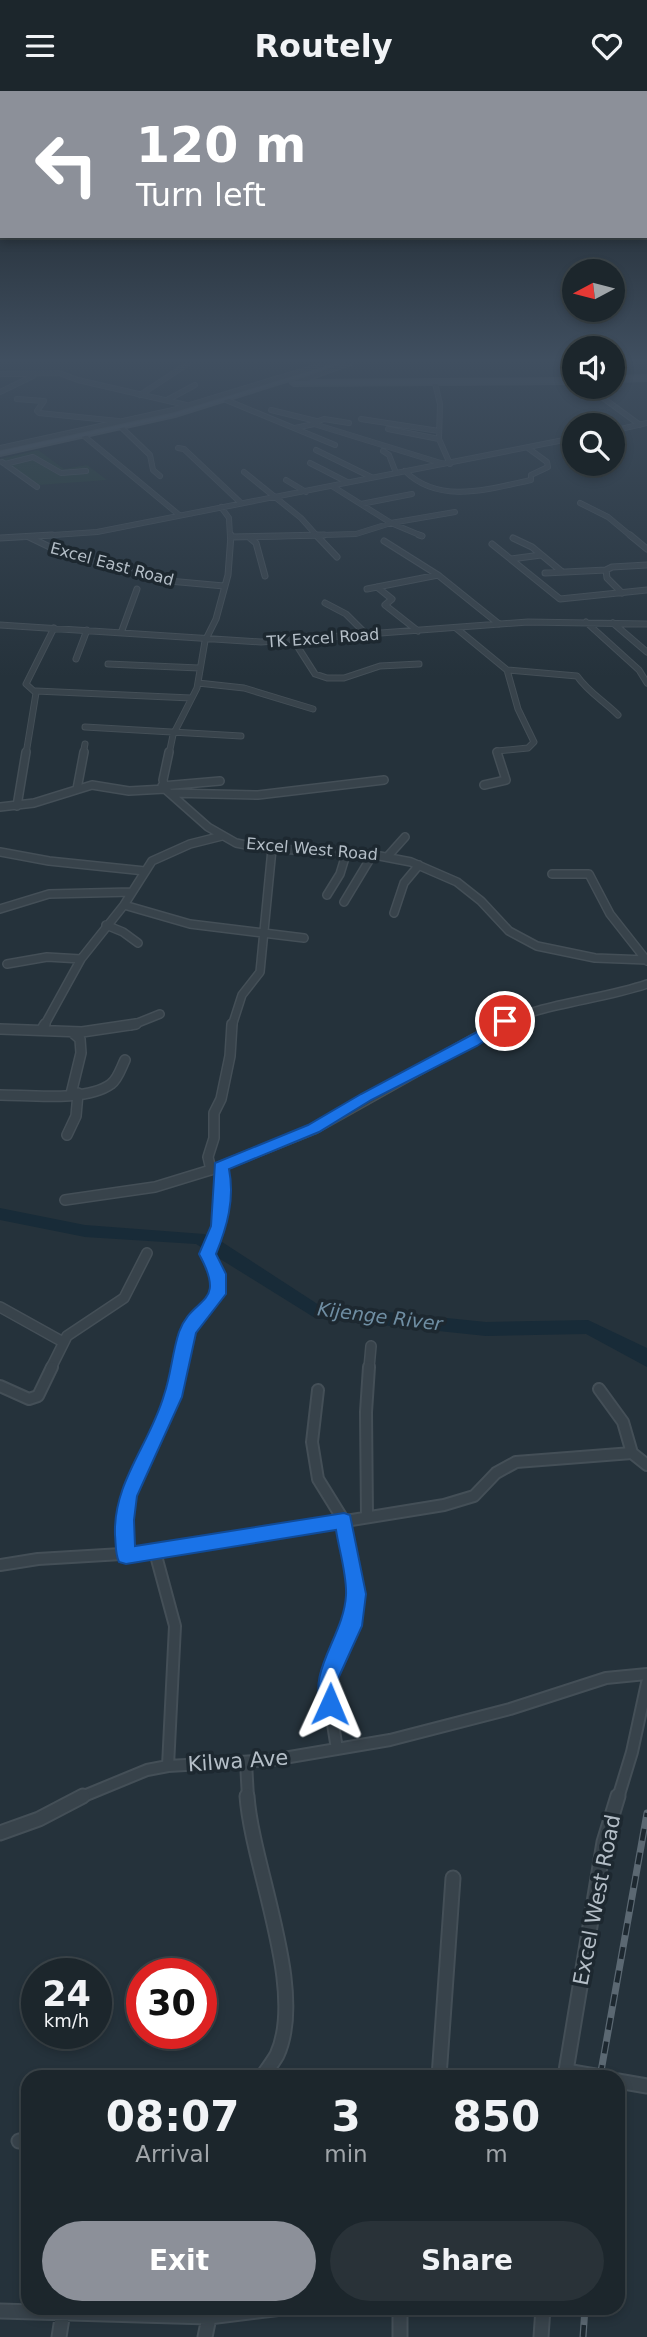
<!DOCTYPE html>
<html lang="en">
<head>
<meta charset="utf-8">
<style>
	:root { --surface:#1c262c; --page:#293238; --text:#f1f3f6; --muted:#a0a5a9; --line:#3a4348; --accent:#8c9099 }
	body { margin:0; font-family:"DejaVu Sans",sans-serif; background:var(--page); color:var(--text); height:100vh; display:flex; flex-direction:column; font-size:26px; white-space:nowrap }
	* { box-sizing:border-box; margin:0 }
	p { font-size:23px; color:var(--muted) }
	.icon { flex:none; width:38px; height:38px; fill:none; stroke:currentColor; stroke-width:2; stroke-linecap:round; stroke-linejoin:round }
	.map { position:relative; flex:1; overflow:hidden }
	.drawer { position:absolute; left:21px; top:1979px; width:604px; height:245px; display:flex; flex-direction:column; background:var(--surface); border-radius:21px; box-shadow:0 4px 10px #0003,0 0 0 2px var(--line) }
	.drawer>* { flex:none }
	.guide { position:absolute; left:0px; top:0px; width:648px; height:147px; box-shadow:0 4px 10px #0003,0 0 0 2px var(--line); background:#8c9099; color:#fff; overflow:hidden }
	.needle { width:46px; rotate:263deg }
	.buttons { position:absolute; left:562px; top:168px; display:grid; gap:14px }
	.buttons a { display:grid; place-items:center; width:63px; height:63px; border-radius:50%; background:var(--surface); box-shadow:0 4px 10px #0003,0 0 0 2px var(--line); font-size:35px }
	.speed { position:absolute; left:21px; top:1867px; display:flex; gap:14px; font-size:35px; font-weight:700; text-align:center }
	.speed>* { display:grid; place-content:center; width:91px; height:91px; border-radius:50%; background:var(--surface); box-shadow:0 4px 10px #0003,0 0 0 2px var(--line); line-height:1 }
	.speed small { font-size:18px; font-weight:400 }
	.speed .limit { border:10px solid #d22; background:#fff; color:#111 }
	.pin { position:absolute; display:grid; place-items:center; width:60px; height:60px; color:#fff; margin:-30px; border:4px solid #fff; border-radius:50%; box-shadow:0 2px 7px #0007 }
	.me { position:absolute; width:77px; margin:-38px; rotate:1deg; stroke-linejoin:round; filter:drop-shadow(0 0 5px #0008) }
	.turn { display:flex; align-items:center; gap:24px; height:147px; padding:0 21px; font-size:32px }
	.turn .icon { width:91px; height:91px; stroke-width:2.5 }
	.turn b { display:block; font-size:49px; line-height:60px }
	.eta { display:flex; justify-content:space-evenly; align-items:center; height:119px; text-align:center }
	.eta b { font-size:42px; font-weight:700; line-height:49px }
	.cta { display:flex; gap:14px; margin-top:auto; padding:14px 21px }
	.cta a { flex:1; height:80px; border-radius:42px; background:var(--accent); color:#fff; font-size:28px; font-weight:700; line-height:80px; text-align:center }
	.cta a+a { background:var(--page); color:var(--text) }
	header { display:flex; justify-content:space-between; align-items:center; height:91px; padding:0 21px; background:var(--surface); font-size:32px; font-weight:700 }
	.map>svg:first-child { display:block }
	.green { fill:#273c3b }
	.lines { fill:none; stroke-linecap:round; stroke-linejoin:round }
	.river { fill:#182b38; fill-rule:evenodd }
	.street-far5-casing { stroke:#444f57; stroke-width:6 }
	.street-far4-casing { stroke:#444f57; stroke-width:7 }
	.street-far3-casing { stroke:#444f57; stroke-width:10 }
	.street-far2-casing { stroke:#444f57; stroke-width:12 }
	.street-far1-casing { stroke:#444f57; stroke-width:14 }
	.street-casing { stroke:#444f57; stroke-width:17 }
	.secondary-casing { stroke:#444f57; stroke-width:4 }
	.street-far5 { stroke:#38434b; stroke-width:4.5 }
	.street-far4 { stroke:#38434b; stroke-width:5 }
	.street-far3 { stroke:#38434b; stroke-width:7 }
	.street-far2 { stroke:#38434b; stroke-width:9 }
	.street-far1 { stroke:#38434b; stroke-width:10 }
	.street { stroke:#38434b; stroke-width:13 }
	.secondary { fill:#47535e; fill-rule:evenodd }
	.rail-casing { stroke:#5b6872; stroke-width:7 }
	.rail { stroke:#1d2830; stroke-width:4.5; stroke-dasharray:12; stroke-linecap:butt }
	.route { fill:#1a73e8; stroke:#114b97; stroke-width:2 }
	.labels { text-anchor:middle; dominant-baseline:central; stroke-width:7; stroke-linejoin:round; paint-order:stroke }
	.far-street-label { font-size:16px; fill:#b4bec7; stroke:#1d2830 }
	.water-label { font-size:19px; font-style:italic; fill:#6f8ea3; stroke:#1d2830 }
	.near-street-label { font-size:21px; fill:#b4bec7; stroke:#1d2830 }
</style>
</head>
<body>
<header><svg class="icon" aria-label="menu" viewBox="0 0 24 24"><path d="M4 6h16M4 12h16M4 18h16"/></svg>Routely<svg class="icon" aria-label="heart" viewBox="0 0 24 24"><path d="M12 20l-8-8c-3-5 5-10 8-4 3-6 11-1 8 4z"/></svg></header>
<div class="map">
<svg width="647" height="2246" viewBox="0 0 647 2246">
	<rect width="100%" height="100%" fill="#25323b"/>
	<path class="green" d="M 38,359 L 64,378 L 87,374 L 107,389 L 39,394 L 0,368 Z"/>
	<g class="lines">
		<path class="river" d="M 0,1117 L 85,1134 L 204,1143 L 219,1149 L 319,1214 L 486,1231 L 588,1229 L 647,1257 L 647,1276 L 586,1243 L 486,1245 L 315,1227 L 196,1153 L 85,1146 L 0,1129 Z"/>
		<g class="street-far5-casing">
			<path id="street-far5" d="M 0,283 L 59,282 L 78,289 L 186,314
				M 295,292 L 350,272
				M 435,292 L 440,313 L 439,348 L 450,373
				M 588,296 L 640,334
				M 0,301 L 33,285
				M 140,304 L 189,272
				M 17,308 L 44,310 L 37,320 L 39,322 L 118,330
				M 167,309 L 195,294
				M 226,309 L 335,354
				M 271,319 L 316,330
				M 361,328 L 439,340
				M 313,332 L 324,328 L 349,332
				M 122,337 L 150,364 L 153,379 L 160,385
				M 295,337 L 314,333 L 444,373
				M 388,338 L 439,348
				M 612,340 L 647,332
				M 84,345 L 178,423
				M 0,357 L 173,319 L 328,272
				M 178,357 L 184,358 L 241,412
				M 316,359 L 371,386
				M 383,360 L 389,364 L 396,382
				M 2,371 L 37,396
				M 310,372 L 347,391
				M 5,373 L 33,366 L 61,382 L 86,380
				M 587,374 L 590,373
				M 405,380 C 439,414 489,398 531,389 L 531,384 L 548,376 L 547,371 L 528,357
				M 244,381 L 301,427 L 318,446
				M 286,389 L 306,401
				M 332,395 L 391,432 L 422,445
				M 580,412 L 608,426 L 632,446
				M 361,413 L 412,403
				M 221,416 L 229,427 L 230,446
				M 24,446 L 97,441 L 574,347
				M 252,446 L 356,443 L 391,432 L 455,421"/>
		</g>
		<g class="street-far4-casing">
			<path id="street-far4" d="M 316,444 L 337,466
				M 419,444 L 422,445
				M 630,444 L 647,458
				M 29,446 L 56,459 L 158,489 L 224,495
				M 231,446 L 324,444
				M 0,447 L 52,444
				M 250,447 L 256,452 L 265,485
				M 513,447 L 532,456 L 561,480
				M 384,450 L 438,484 L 499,533
				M 492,453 L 560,508 L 647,499
				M 511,468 L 541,464
				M 545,482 L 606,479
				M 377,496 L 392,508 L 385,514 L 418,540
				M 367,498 L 438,484
				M 622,502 L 607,487 L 606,479 L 612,476 L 647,474
				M 325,512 L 346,523 L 367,544
				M 586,531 L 639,579 L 647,592
				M 613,532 L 647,561
				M 0,534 L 261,551 L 528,531 L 647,533
				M 456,537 L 507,579 L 577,585 C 588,601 604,610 618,624
				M 121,542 L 137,498
				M 294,550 L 315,583 L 327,587 L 344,587 L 380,575 L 419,573
				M 76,568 L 87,539
				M 108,573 L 199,577
				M 198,592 L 244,597 L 313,618
				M 36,600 L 191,607
				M 85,636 L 241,645
				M 26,663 L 36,602 L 26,593 L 54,537
				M 83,663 L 85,653
				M 169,663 L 173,644 L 197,597 L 205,550 L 216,528 L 228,484 L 231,444
				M 498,663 L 497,660 L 528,657 L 534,651 L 518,618 L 507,579"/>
		</g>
		<g class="street-far3-casing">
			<path id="street-far3" d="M 169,661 L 163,689 L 165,698 L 208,736 L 236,752 L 267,758 L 359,761 L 411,771 L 457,791 L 481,810 L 509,840 L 537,855 L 595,867 L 647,869
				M 484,694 L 506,689 L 497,661
				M 162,695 L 220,690
				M 77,698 L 84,661
				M 170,702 L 258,704 L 384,689
				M 17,715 L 26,661
				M 0,716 L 34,712 L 92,694 L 129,700 L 165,698
				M 0,761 L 49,770 L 145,780
				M 388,765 L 405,746
				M 552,783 L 589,783 L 610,823 L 647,870
				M 327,804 L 340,783 L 347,760
				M 344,811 L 373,763
				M 124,814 L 190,833 L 304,847
				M 0,818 L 49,803 L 132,801
				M 394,822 L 404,792 L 419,774
				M 106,834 L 123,841 L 138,852
				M 7,873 L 47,866 L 81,868
				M 44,935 L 81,868 L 124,814 L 152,770 L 190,753 L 222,745
				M 130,935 L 160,923
				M 232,935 L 242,904 L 260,881 L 272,758
				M 498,935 C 537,913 601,909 647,893"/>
		</g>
		<g class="street-far2-casing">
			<path id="street-far2" d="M 0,938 L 82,941 L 136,933
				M 42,938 L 45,933
				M 71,1003 L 81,962 L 80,948 L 72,941
				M 0,1004 C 29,1004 87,1011 111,993 C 118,988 121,977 125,969
				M 67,1044 L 76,1025 L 78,1002
				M 211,1079 L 208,1066 L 214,1047 L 214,1022 L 221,1008 L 230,965 L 232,933
				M 65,1109 L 155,1096 L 217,1077
				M 0,1216 L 63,1251
				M 51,1277 L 67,1245 L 124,1207 L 147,1162
				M 179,1277 C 182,1266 183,1249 189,1239 C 208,1204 234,1211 207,1163 C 220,1134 226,1107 222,1075 L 314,1038 L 501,933
				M 369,1277 L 371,1255"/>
		</g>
		<g class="street-far1-casing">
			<path id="street-far1" d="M 0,1295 L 29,1308 L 38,1305 L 52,1276
				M 599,1298 L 623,1331 L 632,1362
				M 318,1299 L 312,1351 L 318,1388 L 344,1430 L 356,1503 L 351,1535 L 326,1590 L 337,1658
				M 367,1426 L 366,1321 L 369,1276
				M 155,1461 L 175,1535 L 168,1675
				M 126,1465 L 124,1428 L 128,1405 L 173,1306 L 180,1276
				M 0,1474 L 38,1468 L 155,1461 L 444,1414 L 474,1405 L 496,1382 L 516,1371 L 632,1362 L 647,1374
				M 246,1671 L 248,1707
				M 79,1707 L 147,1679 L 168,1675 L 272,1669 L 390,1649 L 510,1618 L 606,1587 L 647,1583
				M 618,1707 L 632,1661 L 647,1592"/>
		</g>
		<g class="street-casing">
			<path id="street" d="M 247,1705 C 252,1776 307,1899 277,1964 C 273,1971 267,1979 262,1986
				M 0,1742 L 39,1728 L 83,1705
				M 566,1980 L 601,1986
				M 439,1986 L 453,1787
				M 565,1986 L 604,1751 L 618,1705
				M 618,1990 L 647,1995
				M 19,2050 L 28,2048
				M 400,2217 L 400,2246
				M 0,2220 L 209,2226 L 282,2217
				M 59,2246 L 63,2221
				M 205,2246 L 211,2217
				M 541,2246 L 543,2217"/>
		</g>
		<g class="secondary-casing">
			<path id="secondary" d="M 336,272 L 344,272 L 175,325 L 0,364 L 0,360 L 172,323 Z
				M 647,285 L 647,289 L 612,290 L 612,286 Z
				M 574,288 L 574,292 L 294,294 L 291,292 L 294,290 Z"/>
		</g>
		<use href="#street-far5" class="street-far5"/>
		<use href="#street-far4" class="street-far4"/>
		<use href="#street-far3" class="street-far3"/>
		<use href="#street-far2" class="street-far2"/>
		<use href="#street-far1" class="street-far1"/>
		<use href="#street" class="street"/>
		<use href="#secondary" class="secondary"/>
		<g class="rail-casing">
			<path id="rail" d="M 600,1986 L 647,1722
				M 583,2246 L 585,2217"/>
		</g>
		<use href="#rail" class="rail"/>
	</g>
	<linearGradient id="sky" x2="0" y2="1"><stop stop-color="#141c20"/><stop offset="0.46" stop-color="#404f60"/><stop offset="1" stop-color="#404f60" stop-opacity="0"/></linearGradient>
	<rect width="647" height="586" fill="url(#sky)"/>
	<path class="route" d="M 505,926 L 512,930 L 510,933 L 477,955 L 371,1009 L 319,1041 L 229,1078 C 235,1108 227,1136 216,1163 L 226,1183 L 226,1203 L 196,1242 L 182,1306 L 137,1405 L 134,1429 L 135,1455 L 344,1422 L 350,1424 L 366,1503 L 362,1535 L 337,1590 L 341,1613 L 337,1619 L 330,1622 L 323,1619 C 305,1581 344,1546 346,1504 C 347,1484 339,1459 336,1439 L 126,1473 L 119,1471 C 115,1462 116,1454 115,1444 C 113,1391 150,1353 164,1304 C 171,1284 172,1262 179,1241 C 192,1204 228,1216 199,1163 L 211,1135 L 215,1072 L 308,1034 L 361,1003 Z"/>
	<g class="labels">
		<g class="far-street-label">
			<text transform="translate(112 473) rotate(15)">Excel East Road</text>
			<text transform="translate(323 547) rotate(-4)">TK Excel Road</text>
			<text transform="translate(312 758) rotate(5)">Excel West Road</text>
		</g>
		<g class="water-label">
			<text transform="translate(380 1225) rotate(7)">Kijenge River</text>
		</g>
		<g class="near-street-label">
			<text transform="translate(238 1670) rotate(-4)">Kilwa Ave</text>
			<text transform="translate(597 1809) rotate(-79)">Excel West Road</text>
		</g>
	</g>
</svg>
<div class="buttons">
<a><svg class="needle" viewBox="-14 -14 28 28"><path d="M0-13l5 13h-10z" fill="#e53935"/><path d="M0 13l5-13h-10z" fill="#a0a5a9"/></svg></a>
<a><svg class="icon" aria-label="sound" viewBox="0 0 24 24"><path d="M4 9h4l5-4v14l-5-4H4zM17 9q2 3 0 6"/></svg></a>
<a><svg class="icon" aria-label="search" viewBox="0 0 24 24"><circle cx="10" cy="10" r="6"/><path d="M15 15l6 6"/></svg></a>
</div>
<div class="speed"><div>24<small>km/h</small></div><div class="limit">30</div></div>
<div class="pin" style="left:505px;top:930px;background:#d93025"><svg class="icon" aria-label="arrive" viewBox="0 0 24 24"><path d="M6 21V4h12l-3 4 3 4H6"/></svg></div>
<svg class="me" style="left:330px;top:1613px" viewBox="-20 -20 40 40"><path d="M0-17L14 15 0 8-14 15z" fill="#1a73e8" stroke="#fff" stroke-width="4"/></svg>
<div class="guide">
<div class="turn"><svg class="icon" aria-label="left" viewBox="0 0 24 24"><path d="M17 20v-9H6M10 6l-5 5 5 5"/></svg><div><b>120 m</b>Turn left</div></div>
</div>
<section class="drawer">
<div class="eta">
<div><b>08:07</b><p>Arrival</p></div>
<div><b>3</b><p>min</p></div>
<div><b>850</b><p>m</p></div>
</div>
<div class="cta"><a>Exit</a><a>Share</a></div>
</section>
</div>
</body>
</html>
